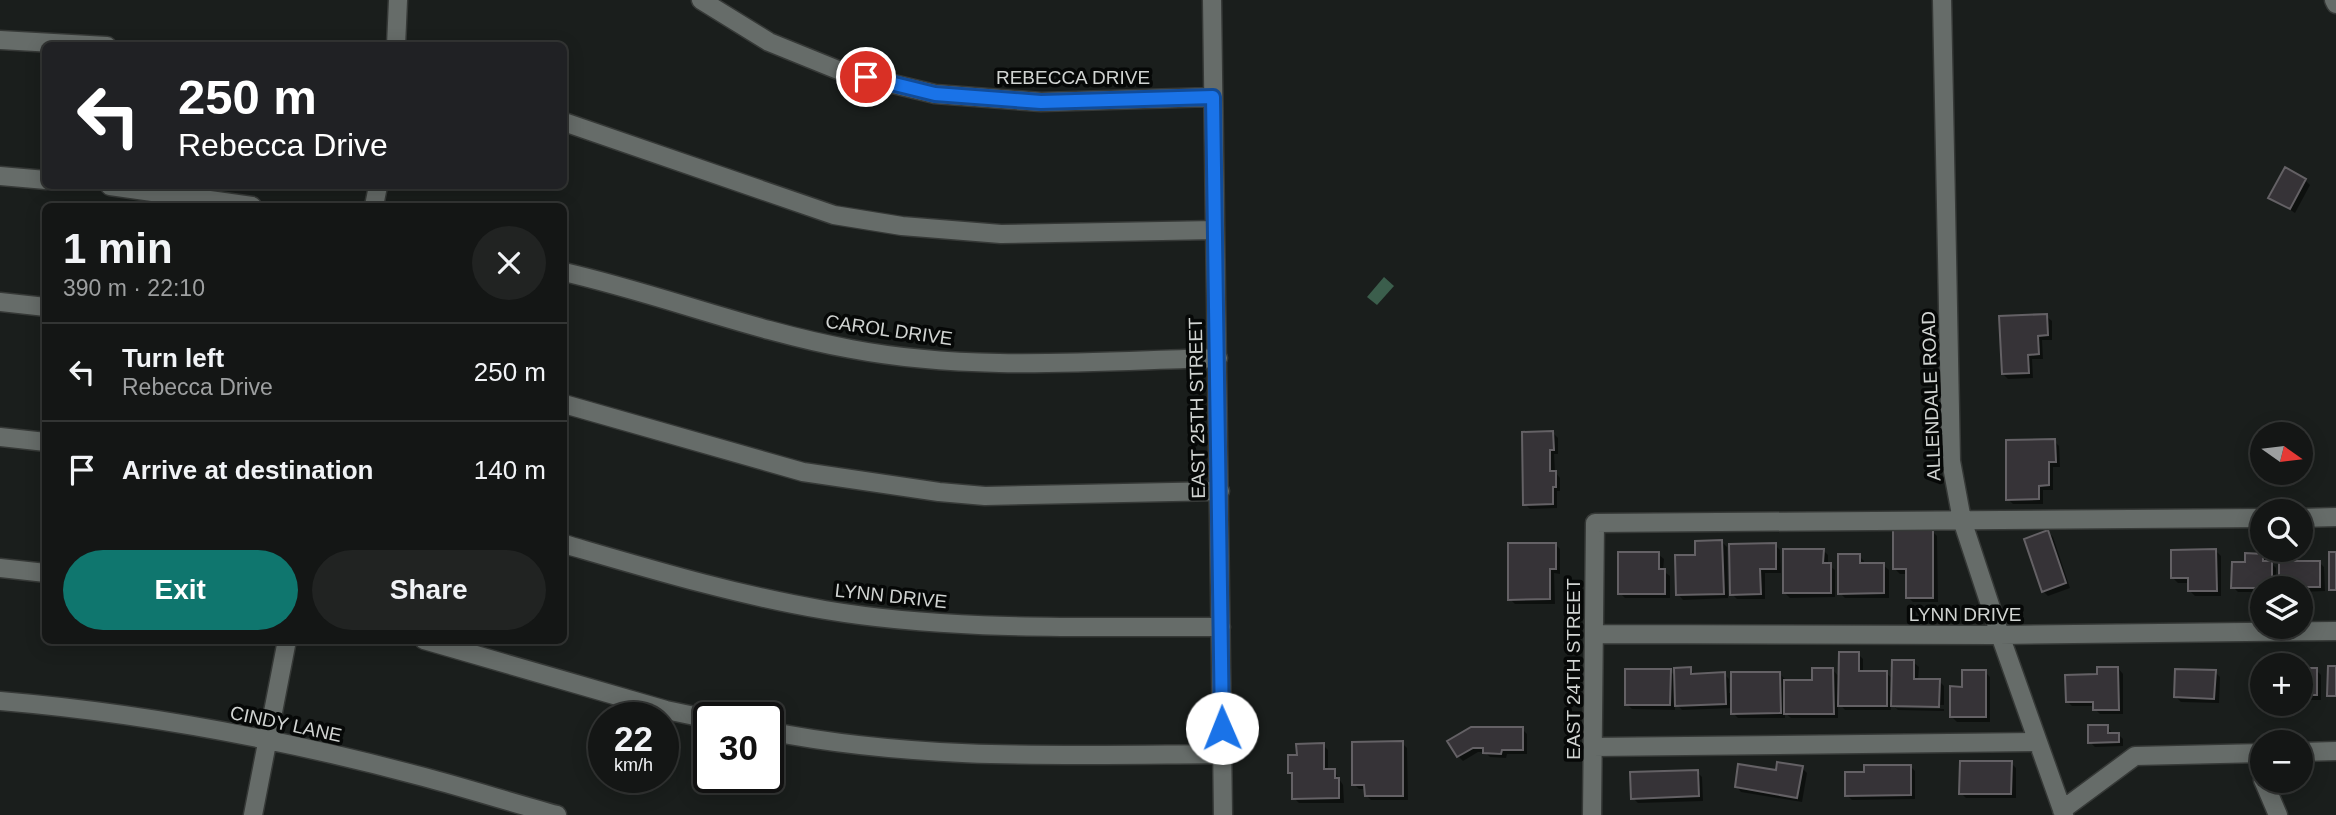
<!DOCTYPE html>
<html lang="en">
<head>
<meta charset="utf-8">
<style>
	:root { --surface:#141615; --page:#212322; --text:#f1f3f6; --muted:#9d9fa0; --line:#333534; --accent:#0f766e }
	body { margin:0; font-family:Helvetica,sans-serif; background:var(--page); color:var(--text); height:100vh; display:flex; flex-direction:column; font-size:26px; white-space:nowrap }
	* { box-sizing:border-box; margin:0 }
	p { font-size:23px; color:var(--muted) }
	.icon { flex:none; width:38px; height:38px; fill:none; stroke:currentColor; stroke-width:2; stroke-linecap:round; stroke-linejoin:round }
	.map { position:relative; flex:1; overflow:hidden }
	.panel { position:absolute; left:42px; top:203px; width:525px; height:441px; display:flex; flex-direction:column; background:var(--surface); border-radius:10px; box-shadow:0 4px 18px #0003,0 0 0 2px var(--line) }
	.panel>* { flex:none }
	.top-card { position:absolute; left:42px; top:42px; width:525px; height:147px; border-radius:10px; box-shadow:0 4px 18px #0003,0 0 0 2px var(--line); background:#202124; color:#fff; overflow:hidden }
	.needle { width:46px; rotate:104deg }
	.fabs { position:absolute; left:2250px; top:422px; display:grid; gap:14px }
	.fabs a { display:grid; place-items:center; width:63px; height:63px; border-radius:50%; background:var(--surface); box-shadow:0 4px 18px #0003,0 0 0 2px var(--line); font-size:35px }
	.speed { position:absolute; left:588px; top:702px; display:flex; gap:14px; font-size:35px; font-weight:700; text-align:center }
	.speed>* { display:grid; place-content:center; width:91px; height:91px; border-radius:50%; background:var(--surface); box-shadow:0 4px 18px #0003,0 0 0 2px var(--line); line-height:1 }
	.speed small { font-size:18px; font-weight:400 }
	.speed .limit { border:4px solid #111; border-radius:10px; background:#fff; color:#111 }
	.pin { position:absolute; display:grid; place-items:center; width:60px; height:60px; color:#fff; margin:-30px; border:4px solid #fff; border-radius:50%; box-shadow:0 2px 7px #0007 }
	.me { position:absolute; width:77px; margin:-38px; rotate:359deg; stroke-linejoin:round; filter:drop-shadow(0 0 5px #0008) }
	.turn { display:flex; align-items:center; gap:24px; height:147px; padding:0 21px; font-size:32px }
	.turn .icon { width:91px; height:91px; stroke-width:2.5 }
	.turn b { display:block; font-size:49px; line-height:60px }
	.round { display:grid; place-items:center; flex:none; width:74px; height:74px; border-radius:37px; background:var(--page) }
	.head { display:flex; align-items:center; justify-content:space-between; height:119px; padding:0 21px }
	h1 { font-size:42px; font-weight:600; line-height:52px }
	.cta { display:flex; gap:14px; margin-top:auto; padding:14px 21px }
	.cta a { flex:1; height:80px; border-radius:42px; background:var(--accent); color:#fff; font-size:28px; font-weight:600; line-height:80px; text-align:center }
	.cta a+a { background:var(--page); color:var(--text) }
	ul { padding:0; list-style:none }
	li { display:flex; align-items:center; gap:21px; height:98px; padding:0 21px; border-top:2px solid var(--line) }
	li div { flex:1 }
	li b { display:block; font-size:26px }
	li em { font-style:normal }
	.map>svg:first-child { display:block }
	.water { fill:#3b5e4c }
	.shadow { fill:#0007 }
	.building { fill:#363337; stroke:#646165; stroke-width:2 }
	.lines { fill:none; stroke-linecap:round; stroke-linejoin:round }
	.minor-casing { stroke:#363937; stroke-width:21 }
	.minor { stroke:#666c69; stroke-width:18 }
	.route-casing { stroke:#114b97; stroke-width:18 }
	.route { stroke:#1a73e8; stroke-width:12 }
	.labels { text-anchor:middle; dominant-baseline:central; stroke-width:7; stroke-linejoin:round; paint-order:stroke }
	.street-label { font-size:19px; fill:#d1d4d2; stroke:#060807 }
</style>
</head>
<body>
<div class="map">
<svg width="2336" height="815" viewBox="0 0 2336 815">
	<rect width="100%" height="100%" fill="#1a1e1c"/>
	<path class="water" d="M 1384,277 L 1394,286 L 1377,305 L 1367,297 Z"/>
	<path class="shadow" d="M 2305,180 L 2310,185 L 2295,213 L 2271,197 Z
		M 2046,316 L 2052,321 L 2052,340 L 2042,340 L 2043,359 L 2032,359 L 2033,378 L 2008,379 L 2003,374 Z
		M 1553,433 L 1558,438 L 1558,454 L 1554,454 L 1555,472 L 1560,478 L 1560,491 L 1557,491 L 1557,508 L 1530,509 L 1525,504 Z
		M 2054,441 L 2059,446 L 2060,467 L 2053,467 L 2053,490 L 2043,490 L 2043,504 L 2013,504 L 2008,499 Z
		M 1932,531 L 1937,536 L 1938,602 L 1913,602 L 1908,597 L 1908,574 L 1900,574 L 1895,569 Z
		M 2048,532 L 2053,537 L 2070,588 L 2048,596 L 2043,591 Z
		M 1722,542 L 1727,547 L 1728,598 L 1683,600 L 1678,594 L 1697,557 Z
		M 1555,544 L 1560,549 L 1560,574 L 1554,573 L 1555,604 L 1515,604 L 1510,599 Z
		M 1775,545 L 1780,550 L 1781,573 L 1765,573 L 1765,599 L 1737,599 L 1732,594 Z
		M 1823,550 L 1828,555 L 1828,565 L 1835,570 L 1835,597 L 1790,598 L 1785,593 Z
		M 2216,551 L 2221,556 L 2221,596 L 2195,596 L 2190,591 L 2190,583 L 2178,583 L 2173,578 Z
		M 1658,554 L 1664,559 L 1663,571 L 1670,576 L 1670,598 L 1625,598 L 1620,593 Z
		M 2262,555 L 2267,563 L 2271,563 L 2276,568 L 2276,588 L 2263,588 L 2263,592 L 2238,592 L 2233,587 L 2246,564 Z
		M 1859,556 L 1864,561 L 1864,565 L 1883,565 L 1889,570 L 1889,598 L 1845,598 L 1840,593 Z
		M 2319,562 L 2324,567 L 2325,591 L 2301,592 L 2301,588 L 2281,587 Z
		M 1858,654 L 1863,659 L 1863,673 L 1886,673 L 1894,680 L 1913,662 L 1919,667 L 1918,680 L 1939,681 L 1944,686 L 1944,705 L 1896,704 L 1896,708 L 1944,709 L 1944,711 L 1898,710 L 1891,703 L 1891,710 L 1845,710 L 1838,702 L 1838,718 L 1791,718 L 1785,713 L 1785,718 L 1738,718 L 1733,713 L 1733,708 L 1682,710 L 1675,702 L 1675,710 L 1632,709 L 1627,704 L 1670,671 L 1676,677 L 1690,669 L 1696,675 L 1724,674 L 1729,679 L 1729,693 L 1733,693 L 1780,674 L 1785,679 L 1785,682 L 1814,682 L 1833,670 L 1840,678 Z
		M 2118,668 L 2123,674 L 2123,714 L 2100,714 L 2095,709 L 2095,706 L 2072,706 L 2067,701 L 2099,676 Z
		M 2301,670 L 2316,670 L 2321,675 L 2321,700 L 2301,700 Z
		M 1985,672 L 1990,677 L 1990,722 L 1957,722 L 1952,717 L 1964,688 Z
		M 2215,672 L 2220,677 L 2219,703 L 2181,702 L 2176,697 Z
		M 2108,727 L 2113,735 L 2118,734 L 2123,739 L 2123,746 L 2095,747 L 2090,742 Z
		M 1471,729 L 1522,729 L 1527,734 L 1527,754 L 1507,754 L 1506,758 L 1490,757 L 1485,752 L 1478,752 L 1463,761 L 1458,756 Z
		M 1402,743 L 1407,748 L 1408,800 L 1371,800 L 1366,795 L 1366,789 L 1359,789 L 1354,784 Z
		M 1323,745 L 1328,750 L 1328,771 L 1334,771 L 1343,785 L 1344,803 L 1299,803 L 1294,798 L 1294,776 L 1290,773 L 1298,757 Z
		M 2011,763 L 2016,768 L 2016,798 L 1966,798 L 1961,793 Z
		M 1910,766 L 1915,771 L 1915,799 L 1852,800 L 1847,795 L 1866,773 Z
		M 1802,768 L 1807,773 L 1802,802 L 1741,792 L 1736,786 Z
		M 1697,772 L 1702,777 L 1703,801 L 1638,803 L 1633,798 Z"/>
	<path class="building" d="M 2285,167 L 2306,179 L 2290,209 L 2268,198 Z
		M 2047,314 L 2048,335 L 2038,336 L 2039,354 L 2028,355 L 2029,373 L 2002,374 L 1999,316 Z
		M 1553,431 L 1554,450 L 1550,450 L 1550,471 L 1556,471 L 1556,487 L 1553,487 L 1553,504 L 1523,505 L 1522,432 Z
		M 2055,439 L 2056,462 L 2049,462 L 2049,485 L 2039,486 L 2039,499 L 2006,500 L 2006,440 Z
		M 1933,529 L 1933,598 L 1906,598 L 1906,569 L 1893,569 L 1893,530 Z
		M 2048,530 L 2066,583 L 2042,592 L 2024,539 Z
		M 1722,540 L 1724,594 L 1676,595 L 1675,555 L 1695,555 L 1695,541 Z
		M 1508,543 L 1556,543 L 1556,569 L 1550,569 L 1550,599 L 1508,600 Z
		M 1776,543 L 1776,569 L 1760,569 L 1761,594 L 1730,595 L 1729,544 Z
		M 1783,549 L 1824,549 L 1823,563 L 1831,563 L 1831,593 L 1783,593 Z
		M 2216,549 L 2217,591 L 2188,591 L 2188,578 L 2171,578 L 2171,550 Z
		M 1618,552 L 1659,552 L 1659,569 L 1665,569 L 1665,594 L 1618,594 Z
		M 2329,552 L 2336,552 L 2336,590 L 2329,590 Z
		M 2245,553 L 2263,554 L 2263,561 L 2272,561 L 2272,588 L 2231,588 L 2232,562 L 2245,562 Z
		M 1838,554 L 1860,554 L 1860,563 L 1884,563 L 1884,593 L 1838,594 Z
		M 2279,561 L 2320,561 L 2320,587 L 2279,587 Z
		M 1839,652 L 1859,652 L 1859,671 L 1887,671 L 1887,706 L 1838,706 Z
		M 1892,660 L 1914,660 L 1914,679 L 1940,679 L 1939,707 L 1891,706 Z
		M 2328,666 L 2336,666 L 2336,696 L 2327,696 Z
		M 1691,667 L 1691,674 L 1725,672 L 1726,704 L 1675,706 L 1674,668 Z
		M 2097,667 L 2118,667 L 2119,710 L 2093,710 L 2093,702 L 2066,702 L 2065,675 L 2097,674 Z
		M 1812,668 L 1833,668 L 1834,714 L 1784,714 L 1784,680 L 1812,680 Z
		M 2301,668 L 2317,668 L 2317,695 L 2301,695 Z
		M 1625,669 L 1671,669 L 1670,705 L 1625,705 Z
		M 2175,669 L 2216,670 L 2214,699 L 2174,697 Z
		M 1962,670 L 1986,670 L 1986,717 L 1950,717 L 1950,686 L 1962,687 Z
		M 1731,672 L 1780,672 L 1781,713 L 1731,714 Z
		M 2088,725 L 2108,725 L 2108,733 L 2119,733 L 2119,742 L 2088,743 Z
		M 1471,727 L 1523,727 L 1523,750 L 1502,750 L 1501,754 L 1483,753 L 1483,748 L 1473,748 L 1457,757 L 1447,741 Z
		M 1403,741 L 1403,796 L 1365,796 L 1364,785 L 1352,785 L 1352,742 Z
		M 1324,743 L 1324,769 L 1335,769 L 1335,778 L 1339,778 L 1339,798 L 1292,799 L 1292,773 L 1288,773 L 1288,755 L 1297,755 L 1296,744 Z
		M 1960,761 L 2012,761 L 2011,794 L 1959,794 Z
		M 1777,762 L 1803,766 L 1797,798 L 1735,787 L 1738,764 L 1776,770 Z
		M 1864,765 L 1911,765 L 1911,795 L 1845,796 L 1845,772 L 1864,772 Z
		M 1698,770 L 1699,796 L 1631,799 L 1630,772 Z"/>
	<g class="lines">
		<g class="minor-casing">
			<path id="minor" d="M 701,0 L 769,42 L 843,72 L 935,94 L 1041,102 L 1213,97
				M 1212,0 L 1223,815
				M 1942,0 L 1951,461 L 1962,520 L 2000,635 L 2064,815
				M 2334,0 L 2336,4
				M 0,40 L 107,46
				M 396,46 L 398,0
				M 564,122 L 834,215 L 902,226 L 1001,234 L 1215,230
				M 0,176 L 46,180
				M 110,186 L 252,206
				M 374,206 L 378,186
				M 564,272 C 660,294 753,331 851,349 C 972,372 1096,361 1218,358
				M 0,302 L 46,307
				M 564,404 L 803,472 L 939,492 L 985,496 L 1220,491
				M 0,437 L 46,442
				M 2301,518 L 2336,517
				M 564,544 C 650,569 736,595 825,610 C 956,632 1090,626 1221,627
				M 0,568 L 46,573
				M 1595,634 L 2000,635 L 2336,631
				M 424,640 L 666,710 L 709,719
				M 0,701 C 143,713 286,740 424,777 C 469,789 513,803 557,815
				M 768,731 C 918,761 1071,755 1223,754
				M 1593,747 L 2038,742
				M 2301,752 L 2336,751
				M 2263,780 L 2278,815
				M 2062,810 L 2135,756 L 2263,753
				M 253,815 L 287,640
				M 1592,815 L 1595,523 L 2263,518"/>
		</g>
		<use href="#minor" class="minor"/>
	</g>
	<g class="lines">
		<g class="route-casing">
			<path id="route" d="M 866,77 L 935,94 L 1041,102 L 1213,97 L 1222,728"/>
		</g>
		<use href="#route" class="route"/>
	</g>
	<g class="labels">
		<g class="street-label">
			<text x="1073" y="77">REBECCA DRIVE</text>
			<text transform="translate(889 330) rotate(8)">CAROL DRIVE</text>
			<text transform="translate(1931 396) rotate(-92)">ALLENDALE ROAD</text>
			<text transform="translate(1197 408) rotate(-91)">EAST 25TH STREET</text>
			<text transform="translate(891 596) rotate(6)">LYNN DRIVE</text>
			<text x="1965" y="614">LYNN DRIVE</text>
			<text transform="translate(1573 669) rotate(-90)">EAST 24TH STREET</text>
			<text transform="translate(286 724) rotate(12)">CINDY LANE</text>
		</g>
	</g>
</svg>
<div class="fabs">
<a><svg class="needle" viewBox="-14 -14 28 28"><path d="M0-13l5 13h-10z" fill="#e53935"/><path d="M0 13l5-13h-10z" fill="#9d9fa0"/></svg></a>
<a><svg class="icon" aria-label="search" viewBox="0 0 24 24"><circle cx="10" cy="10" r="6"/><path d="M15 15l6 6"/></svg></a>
<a><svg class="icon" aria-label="layers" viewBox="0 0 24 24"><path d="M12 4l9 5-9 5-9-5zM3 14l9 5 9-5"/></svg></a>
<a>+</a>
<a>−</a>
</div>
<div class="speed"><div>22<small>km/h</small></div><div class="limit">30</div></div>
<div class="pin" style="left:866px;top:77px;background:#d93025"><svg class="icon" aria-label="arrive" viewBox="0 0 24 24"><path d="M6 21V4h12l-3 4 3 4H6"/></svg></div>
<svg class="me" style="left:1222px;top:728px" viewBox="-20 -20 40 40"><circle r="19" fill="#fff"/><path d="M0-13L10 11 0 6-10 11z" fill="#1a73e8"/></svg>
<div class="top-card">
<div class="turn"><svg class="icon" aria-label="left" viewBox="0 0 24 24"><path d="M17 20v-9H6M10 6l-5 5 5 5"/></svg><div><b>250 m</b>Rebecca Drive</div></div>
</div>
<section class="panel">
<div class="head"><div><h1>1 min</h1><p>390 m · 22:10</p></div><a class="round"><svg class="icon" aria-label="close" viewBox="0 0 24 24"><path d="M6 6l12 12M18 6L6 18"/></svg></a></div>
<ul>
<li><svg class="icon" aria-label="left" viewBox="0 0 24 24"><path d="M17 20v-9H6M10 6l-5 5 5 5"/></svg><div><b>Turn left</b><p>Rebecca Drive</p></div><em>250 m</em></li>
<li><svg class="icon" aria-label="arrive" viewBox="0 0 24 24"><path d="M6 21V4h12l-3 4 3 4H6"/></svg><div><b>Arrive at destination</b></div><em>140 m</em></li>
</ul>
<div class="cta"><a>Exit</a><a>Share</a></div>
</section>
</div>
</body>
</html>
